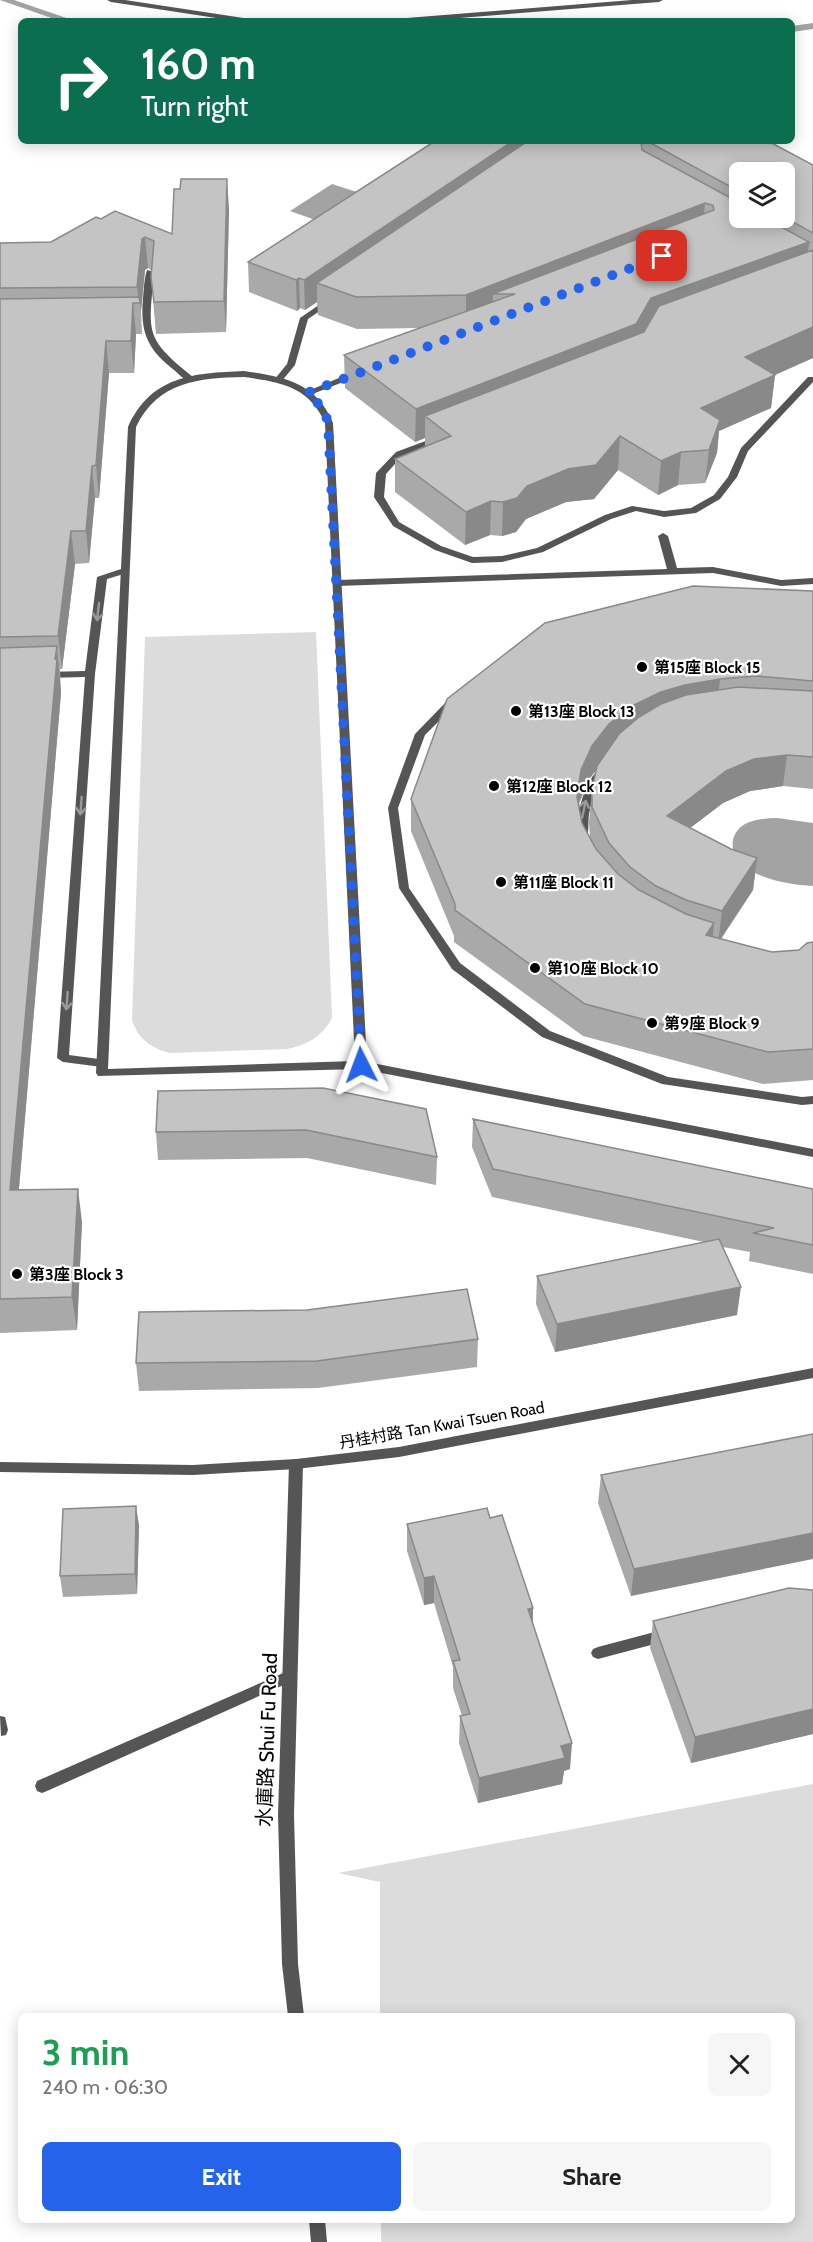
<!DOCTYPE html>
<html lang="en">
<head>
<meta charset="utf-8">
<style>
	:root { --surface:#fff; --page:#f6f6f6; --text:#222; --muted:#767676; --accent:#2563eb }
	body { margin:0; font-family:Cabin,"Noto Sans SC",sans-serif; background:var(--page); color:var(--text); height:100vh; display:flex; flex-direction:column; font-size:22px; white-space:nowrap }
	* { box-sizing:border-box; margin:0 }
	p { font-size:20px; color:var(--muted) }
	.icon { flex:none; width:33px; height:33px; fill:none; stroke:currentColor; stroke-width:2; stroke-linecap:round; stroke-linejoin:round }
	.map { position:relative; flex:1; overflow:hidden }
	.sheet { position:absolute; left:18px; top:2013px; width:777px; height:210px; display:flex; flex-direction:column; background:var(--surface); border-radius:9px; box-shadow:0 3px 15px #0003 }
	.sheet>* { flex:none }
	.banner { position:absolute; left:18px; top:18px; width:777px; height:126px; border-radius:9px; box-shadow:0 3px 15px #0003; background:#0b6e4f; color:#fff; overflow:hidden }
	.tools { position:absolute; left:729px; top:162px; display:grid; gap:12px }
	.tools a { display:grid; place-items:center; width:66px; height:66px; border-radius:9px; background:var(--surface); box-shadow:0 3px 15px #0003; font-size:30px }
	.pin { position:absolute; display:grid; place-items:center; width:51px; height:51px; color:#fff; margin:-26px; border-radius:12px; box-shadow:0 3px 9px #0006 }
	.me { position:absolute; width:66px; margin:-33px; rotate:357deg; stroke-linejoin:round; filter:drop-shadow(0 0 4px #0008) }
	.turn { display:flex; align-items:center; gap:21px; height:126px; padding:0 24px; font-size:27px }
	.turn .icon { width:78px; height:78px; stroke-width:2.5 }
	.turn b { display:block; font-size:42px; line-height:51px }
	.round { display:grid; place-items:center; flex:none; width:63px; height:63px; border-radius:9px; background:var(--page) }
	.head { display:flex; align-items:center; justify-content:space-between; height:102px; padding:0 24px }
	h1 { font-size:36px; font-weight:700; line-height:45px; color:#1e9e55 }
	.action { display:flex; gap:12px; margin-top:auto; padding:12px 24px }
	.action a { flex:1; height:69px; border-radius:9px; background:var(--accent); color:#fff; font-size:24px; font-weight:700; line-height:69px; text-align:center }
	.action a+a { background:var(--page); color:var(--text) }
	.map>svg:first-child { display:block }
	.green { fill:#dcdcdc }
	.water { fill:#a3a3a3 }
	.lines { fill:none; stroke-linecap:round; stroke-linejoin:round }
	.stream { fill:#a3a3a3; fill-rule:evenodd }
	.service { fill:#555; fill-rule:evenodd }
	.minor { fill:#555; fill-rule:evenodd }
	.tertiary { fill:#555; fill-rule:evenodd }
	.wall { fill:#a9a9a9; fill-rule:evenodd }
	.shaded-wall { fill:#898989 }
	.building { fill:#c4c4c4; stroke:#898989; stroke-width:1.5 }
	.oneway { stroke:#999 }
	.route { stroke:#2563eb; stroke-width:10; stroke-dasharray:0 18 }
	.poi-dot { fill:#000; stroke:#fff; stroke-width:2 }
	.labels { text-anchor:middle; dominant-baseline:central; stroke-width:4.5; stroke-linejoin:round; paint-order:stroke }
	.poi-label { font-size:16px; font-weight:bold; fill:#000; stroke:#fff; text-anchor:start }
	.street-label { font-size:16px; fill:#000; stroke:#fff }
	.near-street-label { font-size:20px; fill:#000; stroke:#fff }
</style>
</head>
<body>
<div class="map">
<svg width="813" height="2242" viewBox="0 0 813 2242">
	<rect width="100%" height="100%" fill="#fff"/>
	<path class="green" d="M 316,632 L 332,1018 C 322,1037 307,1045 287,1049 L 170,1053 C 151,1048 138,1039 132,1020 L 145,637 Z
		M 813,1784 L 813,2242 L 381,2242 L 381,2220 L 792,2220 L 792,2016 L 380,2016 L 380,1882 L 338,1873 Z"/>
	<path class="water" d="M 332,184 L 360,193 L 318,221 L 290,211 Z
		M 777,818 L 813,823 L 813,886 C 791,885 763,880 745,867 C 730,856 727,835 745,824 C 755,819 766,818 777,818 Z"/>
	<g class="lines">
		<path class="stream" d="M 0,0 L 14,0 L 75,21 L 60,21 Z
			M 813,23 L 813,29 L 792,32 L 792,26 Z"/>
		<path class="service" d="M 107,0 L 125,0 L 250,19 L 254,21 L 236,21 L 111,2 Z
			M 147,270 L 154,272 C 149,333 143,337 193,377 L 193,381 C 185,382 180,375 174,370 C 147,349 140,332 143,298 C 144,289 144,279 147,270 Z
			M 329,298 L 336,300 L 308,319 L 295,365 L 281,382 L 275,382 L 274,380 L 287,364 L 300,318 Z
			M 358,370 L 362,373 L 361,375 L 310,395 L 304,395 L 303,393 Z
			M 808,377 L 813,377 L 813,382 L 748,451 L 737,477 L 720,499 L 696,513 L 664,517 L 636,511 L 611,519 L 543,552 L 502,562 L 472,563 L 435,550 L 393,526 L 374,497 L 376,473 L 396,452 L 439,436 L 442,437 L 442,441 L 402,456 L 386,474 L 384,497 L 399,522 L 441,546 L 473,557 L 502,556 L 537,548 L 605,515 L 632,506 L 664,511 L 691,508 L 714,495 L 728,477 L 741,448 Z
			M 663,533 L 668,536 L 677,568 L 713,567 L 781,580 L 813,578 L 813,584 L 781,586 L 713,573 L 337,586 L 332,583 L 337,580 L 667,569 L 658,536 Z
			M 124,568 L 127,569 L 127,573 L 107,579 L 95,674 L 69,1055 L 106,1060 L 108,1063 L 106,1066 L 102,1067 L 63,1062 L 57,1058 L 85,677 L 46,678 L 41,675 L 46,672 L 85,671 L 97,577 Z
			M 452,699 L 456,700 L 456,704 L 425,735 L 398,808 L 409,888 L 460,963 L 550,1031 L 668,1077 L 802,1097 L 813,1096 L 813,1104 L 802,1105 L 662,1084 L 542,1037 L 452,969 L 399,888 L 388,808 L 415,734 L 448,700 Z
			M 600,770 L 605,773 C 598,786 592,799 589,814 C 588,822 589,831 587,838 L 579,838 C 574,823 584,777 600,770 Z
			M 666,1629 L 671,1631 L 673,1635 L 671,1639 L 666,1641 L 598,1659 L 593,1657 L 591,1653 L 593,1649 L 598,1647 Z
			M 290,1670 L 295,1672 L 297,1676 L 295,1680 L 47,1791 L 42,1793 L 37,1791 L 35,1786 L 37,1781 Z
			M 0,1716 L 5,1717 L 8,1730 L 6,1735 L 1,1736 Z"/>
		<path class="minor" d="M 632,0 L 663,0 L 659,2 L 421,21 L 390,21 L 394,19 Z
			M 244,371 C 284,377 316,382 333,423 L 367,1062 L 813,1149 L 813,1157 L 361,1069 L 98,1076 L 96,1073 L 128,427 C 151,376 193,373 244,371 ZM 244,377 C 280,382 309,386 325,423 L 355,1061 L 108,1069 L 136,427 C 158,381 199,378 244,377 Z
			M 296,1459 L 301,1460 L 303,1464 L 294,1815 L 298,1964 L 304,2016 L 288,2016 L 282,1964 L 278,1815 L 289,1464 L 291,1460 Z
			M 309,2220 L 325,2220 L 327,2242 L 311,2242 Z"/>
		<path class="tertiary" d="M 813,1368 L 813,1378 L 399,1457 L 296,1469 L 193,1475 L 0,1472 L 0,1462 L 193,1465 L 296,1459 L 399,1447 Z"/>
	</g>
	<path class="wall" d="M 435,141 L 526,141 L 526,142 L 625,143 L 632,141 L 768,141 L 813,165 L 813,358 L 775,375 L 771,408 L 719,431 L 717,453 L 705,483 L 678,485 L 658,495 L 618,470 L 594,499 L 566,502 L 526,519 L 516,532 L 502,536 L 490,535 L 465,545 L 395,492 L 395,459 L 425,446 L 425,438 L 415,442 L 345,388 L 344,355 L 419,328 L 357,329 L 318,315 L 317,302 L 305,310 L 300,308 L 297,311 L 249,292 L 248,262 ZM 740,172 L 784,172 L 784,218 L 740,218 Z
		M 229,209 L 226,332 L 156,334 L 151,277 L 151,270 L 148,268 L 145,270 L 141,311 L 142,334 L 136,334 L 134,373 L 109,373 L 99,498 L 95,498 L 89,563 L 75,564 L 62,669 L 60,669 L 61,693 L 19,1189 L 82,1222 L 77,1330 L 0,1333 L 0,243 L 51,242 L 101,219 L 172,234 Z
		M 813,591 L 813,789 L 783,786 L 750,791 L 723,803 L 690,828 L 731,849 L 757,858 L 753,890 L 721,939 L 772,952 L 799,950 L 813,942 L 813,1080 L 763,1084 L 583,1036 L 454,942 L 454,936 L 411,831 L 411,799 ZM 597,769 L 592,790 L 589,822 L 590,839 L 582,823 L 579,804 L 590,778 Z
		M 158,1091 L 437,1157 L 436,1185 L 307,1158 L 158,1160 L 156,1132 Z
		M 473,1119 L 813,1189 L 813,1274 L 749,1261 L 750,1252 L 723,1247 L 737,1315 L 555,1352 L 536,1304 L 537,1276 L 704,1242 L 492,1197 L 472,1147 Z
		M 307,1310 L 478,1339 L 477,1367 L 318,1388 L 139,1391 L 136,1363 Z
		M 813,1434 L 631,1596 L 598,1503 L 601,1475 Z
		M 136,1506 L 139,1526 L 137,1594 L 63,1597 L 60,1576 Z
		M 490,1518 L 533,1608 L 533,1623 L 570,1769 L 564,1771 L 562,1784 L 478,1803 L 459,1743 L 460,1716 L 462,1716 L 453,1688 L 453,1667 L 434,1603 L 424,1605 L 407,1551 L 407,1524 Z
		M 813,1590 L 813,1734 L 691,1763 L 650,1648 L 653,1621 Z"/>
	<path class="shaded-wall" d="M 513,141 L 526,141 L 525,161 L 317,283 L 317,302 L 305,310 L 304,280 Z
		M 227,179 L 229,209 L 226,332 L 224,301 Z
		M 705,203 L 702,235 L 493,294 L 492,317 L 466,327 L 466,295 Z
		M 145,237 L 148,268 L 145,270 L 141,311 L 140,303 L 139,303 L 137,287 L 142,239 Z
		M 809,242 L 806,274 L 425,416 L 425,438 L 415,442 L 416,409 L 651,298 Z
		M 299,278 L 300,308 L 297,311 L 296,280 Z
		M 133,303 L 136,334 L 134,373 L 131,341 Z
		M 813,327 L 813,358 L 752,385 L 775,375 L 771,408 L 719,431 L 717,453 L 705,483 L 709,450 L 701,408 L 745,357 Z
		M 106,341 L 109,373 L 99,498 L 96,465 Z
		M 620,436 L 618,470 L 594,499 L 566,502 L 526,519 L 516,532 L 502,536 L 503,502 L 527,486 Z
		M 681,452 L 678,485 L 658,495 L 661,461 Z
		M 92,466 L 95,498 L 89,563 L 86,531 Z
		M 491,501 L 490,535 L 465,545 L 466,512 Z
		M 71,531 L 75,564 L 62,669 L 58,636 Z
		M 57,646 L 61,693 L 16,1223 L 10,1190 Z
		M 720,679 L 717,710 L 607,756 L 590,778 L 579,802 L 576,829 L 577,797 L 581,770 L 592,746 L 609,724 L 632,706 L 661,692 L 685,685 Z
		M 787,755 L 783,786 L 750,791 L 723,803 L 664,848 L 667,816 L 726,771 L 754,759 Z
		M 757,858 L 753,890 L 718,943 L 722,911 Z
		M 714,923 L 711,955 L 706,935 Z
		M 78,1189 L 82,1222 L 77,1330 L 72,1297 Z
		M 741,1287 L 737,1315 L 555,1352 L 557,1324 Z
		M 136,1506 L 139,1526 L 137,1594 L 135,1574 Z
		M 813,1533 L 813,1559 L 631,1596 L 634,1569 Z
		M 434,1576 L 434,1603 L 424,1605 L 424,1578 Z
		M 533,1608 L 532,1635 L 528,1609 Z
		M 813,1709 L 813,1734 L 691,1763 L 695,1737 Z
		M 572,1743 L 570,1769 L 564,1771 L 562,1784 L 478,1803 L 479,1778 L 561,1746 Z"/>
	<path class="building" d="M 435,141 L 513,141 L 304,280 L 299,278 L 296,280 L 248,262 Z
		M 528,141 L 618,141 L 625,143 L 632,141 L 768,141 L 813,165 L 813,233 L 784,217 L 784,172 L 740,172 L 740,192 L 649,142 L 641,142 L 642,150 L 740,203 L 740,218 L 765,218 L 809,242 L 651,298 L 636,324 L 416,409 L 344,355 L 515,294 L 493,294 L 714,210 L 713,205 L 705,203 L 466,295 L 356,297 L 317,283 Z
		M 181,179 L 227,179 L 224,301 L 154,302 L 151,277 L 154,241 L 145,237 L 142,239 L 137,287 L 0,288 L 0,243 L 51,242 L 96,217 L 101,219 L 115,211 L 172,234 L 174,189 L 180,189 Z
		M 813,250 L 813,327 L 745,357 L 775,375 L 701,408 L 720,420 L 709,450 L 681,452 L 661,461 L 620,436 L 596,465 L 568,469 L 527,486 L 517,498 L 503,502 L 491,501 L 466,512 L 395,459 L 451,436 L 425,416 L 644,332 L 659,306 Z
		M 139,297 L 140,303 L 133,303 L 131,341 L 106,341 L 96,465 L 92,466 L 86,531 L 71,531 L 58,636 L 0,637 L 0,299 Z
		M 693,586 L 813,591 L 813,681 L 757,676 L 720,679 L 685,685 L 661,692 L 632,706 L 609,724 L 592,746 L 581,770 L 577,797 L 582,823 L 596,849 L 618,874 L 639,890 L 686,914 L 714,923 L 706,935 L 772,952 L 799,950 L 807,943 L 813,942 L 813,1049 L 768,1052 L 585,1004 L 455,910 L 455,904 L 411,799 L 447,699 L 545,623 Z
		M 57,646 L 55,659 L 57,659 L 10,1190 L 78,1189 L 72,1297 L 0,1299 L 0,648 Z
		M 738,687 L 813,691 L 813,757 L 787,755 L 754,759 L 726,771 L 667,816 L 731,849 L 757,858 L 722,911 L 686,900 L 656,886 L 630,867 L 609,843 L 592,807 L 592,790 L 597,766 L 619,734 L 639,717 L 661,704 L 686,695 Z
		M 323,1088 L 426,1109 L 437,1157 L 306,1130 L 156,1132 L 158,1091 Z
		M 473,1119 L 813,1189 L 813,1245 L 753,1233 L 774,1228 L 493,1169 Z
		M 719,1239 L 741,1287 L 557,1324 L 537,1276 Z
		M 467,1289 L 478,1339 L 317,1361 L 136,1363 L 139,1312 L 307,1310 Z
		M 813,1434 L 813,1533 L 634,1569 L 601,1475 Z
		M 136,1506 L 135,1574 L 60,1576 L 63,1509 Z
		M 487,1508 L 490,1518 L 502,1515 L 533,1608 L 528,1609 L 572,1743 L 561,1746 L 565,1758 L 479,1778 L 460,1716 L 470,1714 L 453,1661 L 460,1660 L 434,1576 L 424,1578 L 407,1524 Z
		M 789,1588 L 813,1590 L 813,1709 L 695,1737 L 653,1621 Z"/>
	<defs><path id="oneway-shaft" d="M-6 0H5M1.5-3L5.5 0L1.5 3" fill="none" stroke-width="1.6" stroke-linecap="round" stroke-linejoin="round" transform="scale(1.5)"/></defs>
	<g class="oneway">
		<use href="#oneway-shaft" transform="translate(98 612) rotate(97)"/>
		<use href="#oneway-shaft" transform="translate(81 806) rotate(94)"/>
		<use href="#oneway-shaft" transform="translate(584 809) rotate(-78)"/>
		<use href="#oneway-shaft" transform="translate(67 1001) rotate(94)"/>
	</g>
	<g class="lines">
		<path class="route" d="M 361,1065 L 328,423 L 324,409 L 307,393 L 662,256"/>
	</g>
	<g class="poi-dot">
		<circle cx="642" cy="667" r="6"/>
		<circle cx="516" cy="711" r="6"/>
		<circle cx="494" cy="786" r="6"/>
		<circle cx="501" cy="882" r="6"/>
		<circle cx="535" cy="968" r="6"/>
		<circle cx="652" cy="1023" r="6"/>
		<circle cx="17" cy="1274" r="6"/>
	</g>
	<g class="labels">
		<g class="poi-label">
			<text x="654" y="667">第15座 Block 15</text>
			<text x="528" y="711">第13座 Block 13</text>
			<text x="506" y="786">第12座 Block 12</text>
			<text x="513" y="882">第11座 Block 11</text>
			<text x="547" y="968">第10座 Block 10</text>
			<text x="664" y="1023">第9座 Block 9</text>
			<text x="29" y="1274">第3座 Block 3</text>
		</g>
		<g class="street-label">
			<text transform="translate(442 1425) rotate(-10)">丹桂村路 Tan Kwai Tsuen Road</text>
		</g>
		<g class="near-street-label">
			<text transform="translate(267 1740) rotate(-88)">水庫路 Shui Fu Road</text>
		</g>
	</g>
</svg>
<div class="tools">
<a><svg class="icon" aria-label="layers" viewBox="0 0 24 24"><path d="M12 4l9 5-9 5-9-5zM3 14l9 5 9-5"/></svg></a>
</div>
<div class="pin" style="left:662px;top:256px;background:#d93025"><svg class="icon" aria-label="arrive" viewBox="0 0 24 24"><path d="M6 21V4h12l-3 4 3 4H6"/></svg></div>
<svg class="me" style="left:361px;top:1065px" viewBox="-20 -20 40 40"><path d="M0-17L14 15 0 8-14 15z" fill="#2563eb" stroke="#fff" stroke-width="4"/></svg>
<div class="banner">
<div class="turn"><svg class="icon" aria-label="right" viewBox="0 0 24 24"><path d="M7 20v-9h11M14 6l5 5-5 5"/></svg><div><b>160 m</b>Turn right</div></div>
</div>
<section class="sheet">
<div class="head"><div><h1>3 min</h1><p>240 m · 06:30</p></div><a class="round"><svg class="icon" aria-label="close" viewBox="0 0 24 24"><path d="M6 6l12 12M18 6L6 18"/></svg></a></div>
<div class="action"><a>Exit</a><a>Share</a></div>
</section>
</div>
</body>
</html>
